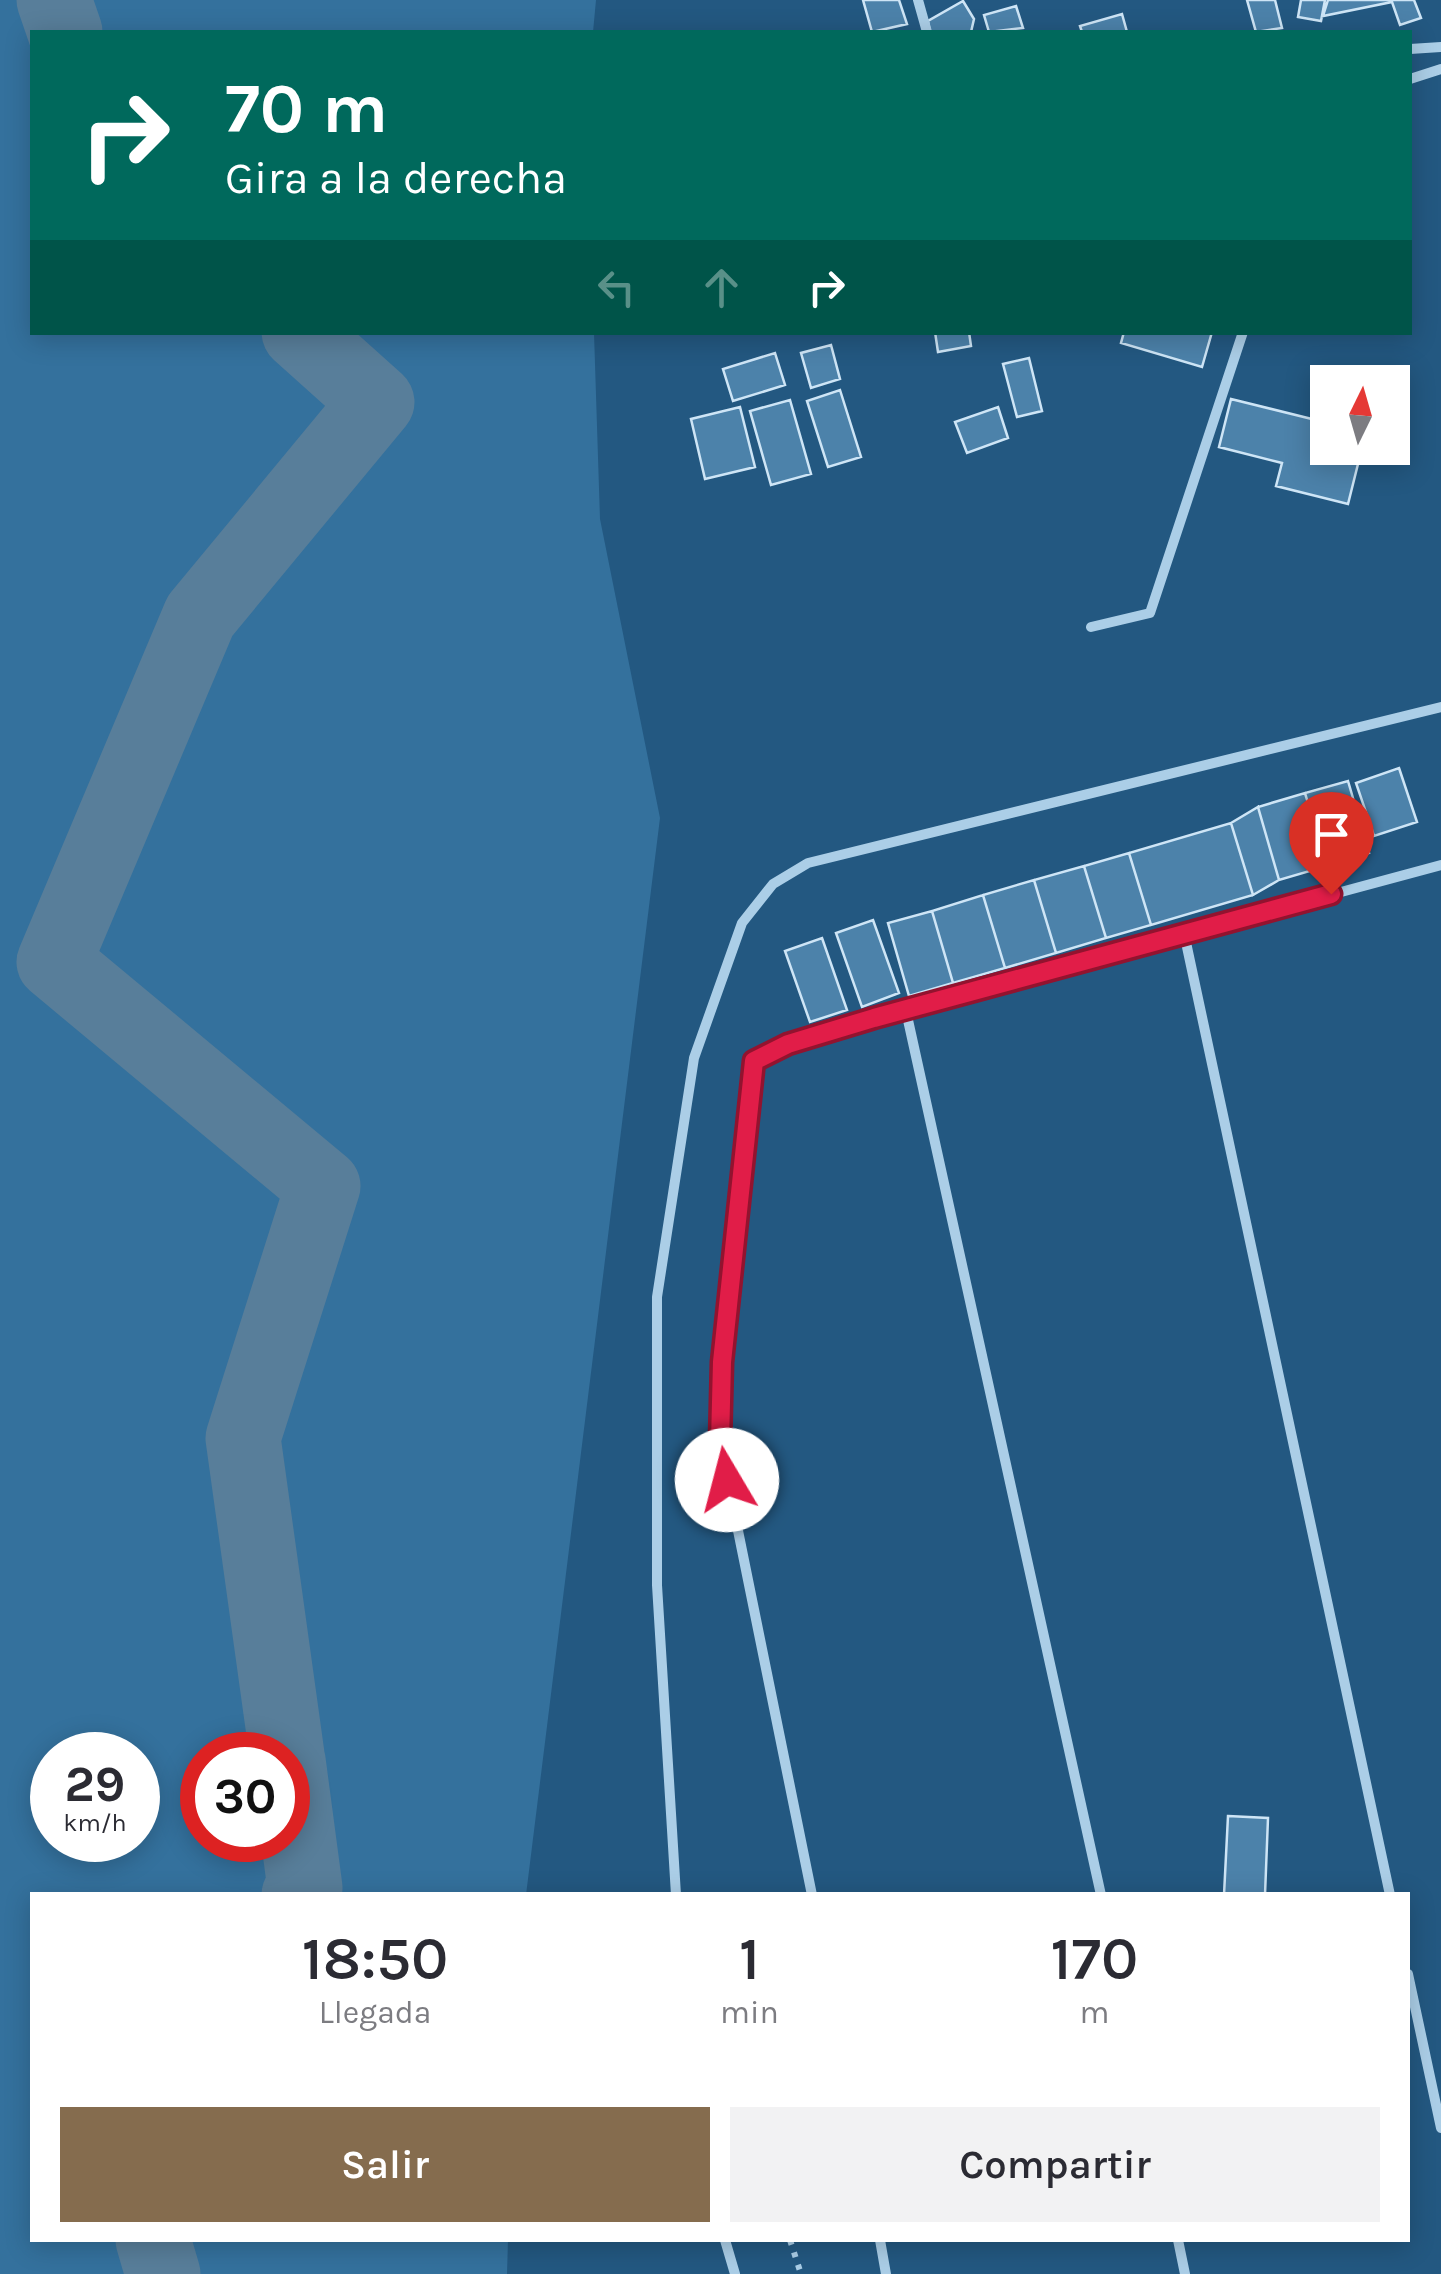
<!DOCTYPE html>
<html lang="es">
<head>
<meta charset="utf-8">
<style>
	:root { --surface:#fff; --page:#f2f2f3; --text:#2b2b33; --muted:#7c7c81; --accent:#856c4e }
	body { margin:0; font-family:Karla,sans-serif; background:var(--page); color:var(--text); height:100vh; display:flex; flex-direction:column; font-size:38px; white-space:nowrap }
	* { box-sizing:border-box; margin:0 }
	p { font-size:32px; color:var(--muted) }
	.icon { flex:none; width:55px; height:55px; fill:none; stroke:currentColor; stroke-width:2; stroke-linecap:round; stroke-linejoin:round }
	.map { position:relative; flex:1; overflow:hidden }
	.sheet { position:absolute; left:30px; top:1892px; width:1380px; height:350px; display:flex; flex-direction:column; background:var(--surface); border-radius:0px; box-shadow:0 5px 25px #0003 }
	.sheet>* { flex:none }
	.top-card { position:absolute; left:30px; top:30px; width:1382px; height:305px; border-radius:0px; box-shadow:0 5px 25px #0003; background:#00695c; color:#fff; overflow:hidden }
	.needle { width:65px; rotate:5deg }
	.fabs { position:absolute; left:1310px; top:365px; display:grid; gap:20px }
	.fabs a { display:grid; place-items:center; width:100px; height:100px; border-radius:0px; background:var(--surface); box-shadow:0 5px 25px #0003; font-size:50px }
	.speed { position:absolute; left:30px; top:1732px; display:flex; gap:20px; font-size:50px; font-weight:700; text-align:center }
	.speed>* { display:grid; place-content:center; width:130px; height:130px; border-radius:50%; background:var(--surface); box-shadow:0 5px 25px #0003; line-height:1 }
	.speed small { font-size:25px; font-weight:400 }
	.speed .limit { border:15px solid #d22; background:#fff; color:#111 }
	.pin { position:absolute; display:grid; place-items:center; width:85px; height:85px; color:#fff; margin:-102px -42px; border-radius:50% 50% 50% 0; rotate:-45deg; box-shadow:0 0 10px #0007 }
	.pin .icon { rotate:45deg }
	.me { position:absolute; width:110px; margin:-55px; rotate:352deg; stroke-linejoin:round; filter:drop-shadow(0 0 8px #0008) }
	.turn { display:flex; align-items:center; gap:35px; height:210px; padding:0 30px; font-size:45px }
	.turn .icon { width:130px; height:130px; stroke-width:2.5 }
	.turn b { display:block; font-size:70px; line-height:85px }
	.lanes { display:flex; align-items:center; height:95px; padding:0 30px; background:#0003; justify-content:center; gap:50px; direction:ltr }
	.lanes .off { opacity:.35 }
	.eta { display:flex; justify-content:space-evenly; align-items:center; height:170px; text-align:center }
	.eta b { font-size:60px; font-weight:600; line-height:70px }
	.action { display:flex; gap:20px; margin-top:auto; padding:20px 30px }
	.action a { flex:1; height:115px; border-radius:0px; background:var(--accent); color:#fff; font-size:40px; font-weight:600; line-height:115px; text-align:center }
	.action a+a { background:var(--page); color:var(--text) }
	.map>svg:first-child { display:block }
	.green { fill:#34719d; fill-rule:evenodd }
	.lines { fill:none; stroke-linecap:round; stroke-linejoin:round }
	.river { stroke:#587e9a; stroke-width:75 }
	.building { fill:#4c82aa; stroke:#cee5f6; stroke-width:2.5 }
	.path { stroke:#abcee7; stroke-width:6; stroke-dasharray:5 8; stroke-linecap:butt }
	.street { stroke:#abcee7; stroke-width:10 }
	.route-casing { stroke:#92132f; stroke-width:25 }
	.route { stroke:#e11d48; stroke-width:18 }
</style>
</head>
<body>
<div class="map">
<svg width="1441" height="2274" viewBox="0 0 1441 2274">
	<rect width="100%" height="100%" fill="#235881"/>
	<path class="green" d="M 0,0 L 596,0 L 593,32 L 32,32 L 32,332 L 594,333 L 600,519 L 660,818 L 526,1895 L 32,1895 L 32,2240 L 508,2240 L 507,2274 L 0,2274 ZM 52,1755 L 138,1755 L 138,1840 L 52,1840 ZM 202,1755 L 288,1755 L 288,1840 L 202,1840 Z"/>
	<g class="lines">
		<path class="river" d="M 54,0 L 65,32
			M 287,1755 L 243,1438 L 323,1186 L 54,962 L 200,616 L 377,402 L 299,332
			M 288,1760 L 305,1888 L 299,1895
			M 153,2240 L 163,2274"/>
	</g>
	<path class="building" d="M 863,0 L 899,0 L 907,24 L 872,32 Z
		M 1247,0 L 1275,0 L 1282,28 L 1256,32 Z
		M 1301,0 L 1325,0 L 1321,21 L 1298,17 Z
		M 1328,0 L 1414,0 L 1421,18 L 1400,25 L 1392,2 L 1323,16 Z
		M 963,1 L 974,19 L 971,32 L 930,32 L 928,21 Z
		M 1016,6 L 1023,28 L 989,32 L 984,15 Z
		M 1122,14 L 1127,32 L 1082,32 L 1080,26 Z
		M 935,332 L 969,332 L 971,346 L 938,352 Z
		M 1124,332 L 1212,332 L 1202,367 L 1121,343 Z
		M 831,345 L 840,379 L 811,388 L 801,353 Z
		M 775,353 L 785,385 L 733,401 L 723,369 Z
		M 1029,358 L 1042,411 L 1017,417 L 1003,364 Z
		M 840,390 L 861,457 L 828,467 L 807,401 Z
		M 1231,399 L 1328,423 L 1328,448 L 1362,448 L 1348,504 L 1276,486 L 1282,463 L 1219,447 Z
		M 790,400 L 811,474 L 771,485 L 750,411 Z
		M 740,407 L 755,467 L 705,479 L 691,419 Z
		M 998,407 L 1008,438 L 967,453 L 955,422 Z
		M 1399,768 L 1417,822 L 1374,836 L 1356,783 Z
		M 1348,781 L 1369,853 L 1327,866 L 1305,793 Z
		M 1305,793 L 1327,866 L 1279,880 L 1258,807 Z
		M 1258,807 L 1279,880 L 1253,895 L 1231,823 Z
		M 1231,823 L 1253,895 L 1151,925 L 1129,853 Z
		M 1129,853 L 1151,925 L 1106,938 L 1084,866 Z
		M 1084,866 L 1106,938 L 1056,953 L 1034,880 Z
		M 1034,880 L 1056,953 L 1005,968 L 983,895 Z
		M 983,895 L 1005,968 L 953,983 L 932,911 Z
		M 932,911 L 953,983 L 909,996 L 888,923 Z
		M 873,920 L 899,993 L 862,1007 L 836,933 Z
		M 822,938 L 847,1010 L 810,1022 L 785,951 Z
		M 1228,1816 L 1268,1818 L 1265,1895 L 1224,1895 Z"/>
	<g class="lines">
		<path class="path" d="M 790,2240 L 801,2274"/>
		<path class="street" d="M 918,0 L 927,32
			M 1410,49 L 1441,47
			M 1410,79 L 1441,69
			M 1091,627 L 1150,613 L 1243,332
			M 1184,933 L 1390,1895
			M 906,1011 L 1101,1895
			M 676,1895 L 657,1585 L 657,1297 L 694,1058 L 742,923 L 773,884 L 808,863 L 1441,707
			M 812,1895 L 720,1442 L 721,1362 L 754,1061 L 788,1044 L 873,1018 L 1441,865
			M 1408,1974 L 1441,2128
			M 725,2240 L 735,2274
			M 880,2240 L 886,2274
			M 1178,2240 L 1185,2274"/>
	</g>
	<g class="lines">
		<g class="route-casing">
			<path id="route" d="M 727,1480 L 720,1442 L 722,1362 L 754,1061 L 788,1044 L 874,1018 L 1331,894"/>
		</g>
		<use href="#route" class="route"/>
	</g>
</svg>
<div class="fabs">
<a><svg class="needle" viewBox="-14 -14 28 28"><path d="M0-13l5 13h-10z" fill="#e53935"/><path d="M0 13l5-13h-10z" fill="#7c7c81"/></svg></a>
</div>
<div class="speed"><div>29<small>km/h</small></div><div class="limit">30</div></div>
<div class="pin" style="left:1331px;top:894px;background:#d93025"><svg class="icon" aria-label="arrive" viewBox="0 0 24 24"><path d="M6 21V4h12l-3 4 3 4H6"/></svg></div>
<svg class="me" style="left:727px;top:1480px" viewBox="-20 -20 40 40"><circle r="19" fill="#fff"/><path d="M0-13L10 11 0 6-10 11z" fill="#e11d48"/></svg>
<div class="top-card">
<div class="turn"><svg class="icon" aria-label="right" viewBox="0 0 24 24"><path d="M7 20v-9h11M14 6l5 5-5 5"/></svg><div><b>70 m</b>Gira a la derecha</div></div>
<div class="lanes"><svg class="icon off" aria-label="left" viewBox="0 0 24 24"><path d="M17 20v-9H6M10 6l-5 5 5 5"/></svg><svg class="icon off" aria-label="ahead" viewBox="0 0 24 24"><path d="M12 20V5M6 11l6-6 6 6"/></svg><svg class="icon" aria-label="right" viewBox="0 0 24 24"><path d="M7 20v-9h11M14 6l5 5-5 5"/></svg></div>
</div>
<section class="sheet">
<div class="eta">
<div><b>18:50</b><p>Llegada</p></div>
<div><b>1</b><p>min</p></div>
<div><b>170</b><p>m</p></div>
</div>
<div class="action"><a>Salir</a><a>Compartir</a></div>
</section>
</div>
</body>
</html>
